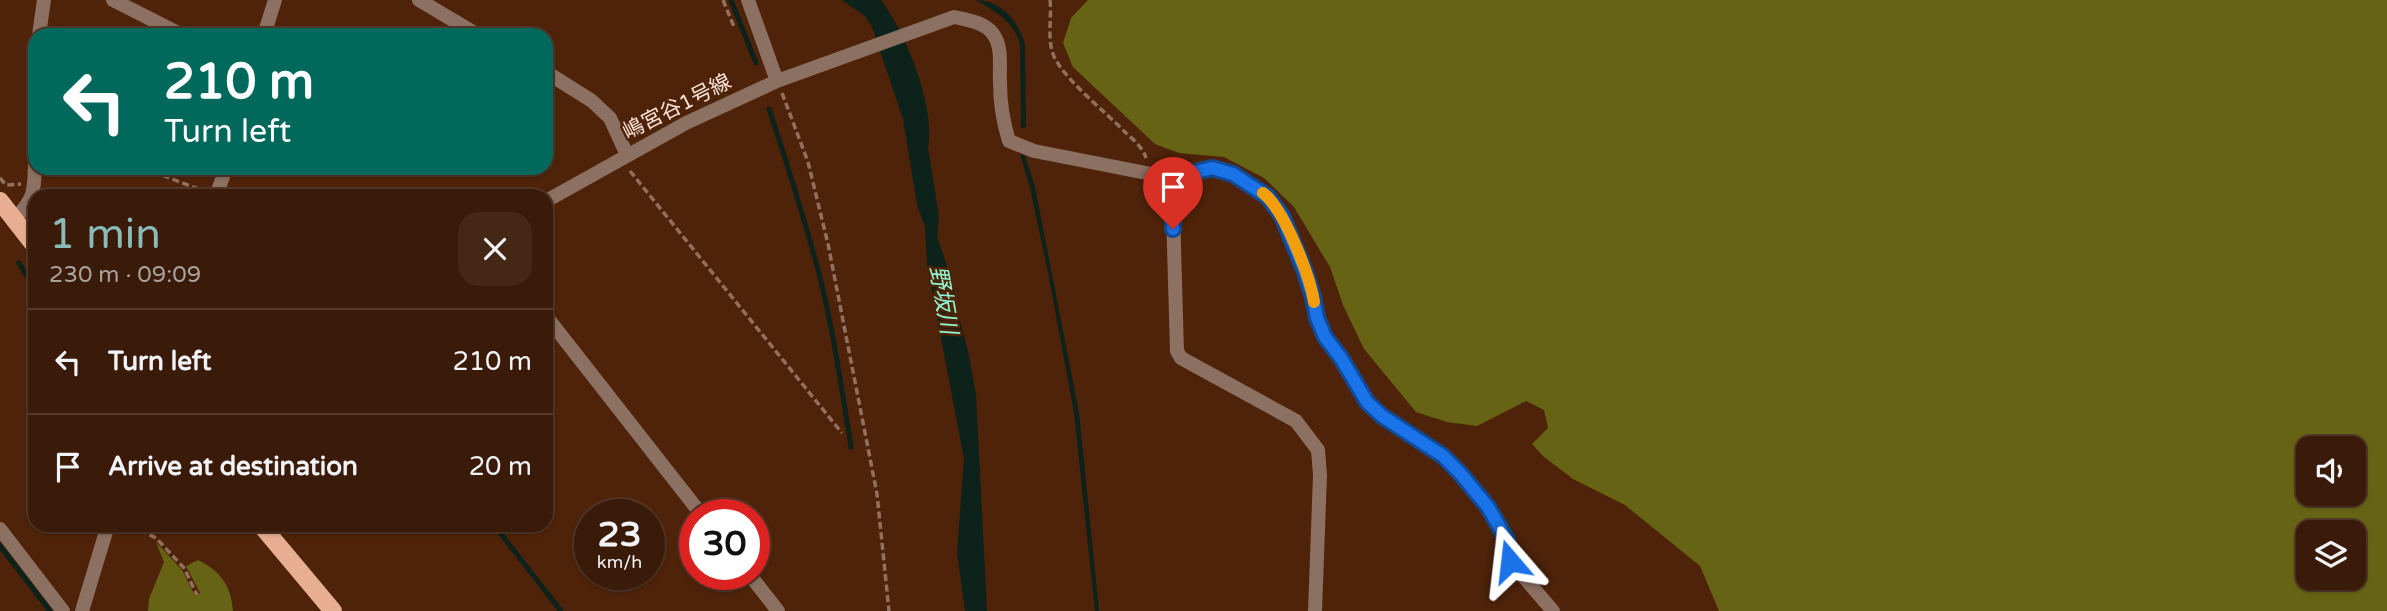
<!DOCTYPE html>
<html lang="en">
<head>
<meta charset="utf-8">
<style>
	:root { --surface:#3a1a08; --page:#452716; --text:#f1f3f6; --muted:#aba19c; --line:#543829; --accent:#8bbbb9 }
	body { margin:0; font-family:"Varela Round","Noto Sans JP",sans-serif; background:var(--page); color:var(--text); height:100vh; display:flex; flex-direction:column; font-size:26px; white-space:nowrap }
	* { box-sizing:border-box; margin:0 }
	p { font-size:23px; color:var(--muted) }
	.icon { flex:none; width:38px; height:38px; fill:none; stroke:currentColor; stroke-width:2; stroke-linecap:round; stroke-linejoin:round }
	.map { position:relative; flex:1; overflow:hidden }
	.drawer { position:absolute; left:28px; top:189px; width:525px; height:343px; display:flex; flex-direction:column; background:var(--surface); border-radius:21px; box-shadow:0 2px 5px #0004,0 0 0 2px var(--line) }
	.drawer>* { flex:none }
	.guide { position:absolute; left:28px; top:28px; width:525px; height:147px; border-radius:21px; box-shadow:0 2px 5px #0004,0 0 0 2px var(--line); background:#00695c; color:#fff; overflow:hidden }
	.fabs { position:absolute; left:2296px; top:436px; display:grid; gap:14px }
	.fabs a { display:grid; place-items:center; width:70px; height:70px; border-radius:14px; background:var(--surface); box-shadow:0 2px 5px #0004,0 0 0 2px var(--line); font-size:35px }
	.speed { position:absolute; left:574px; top:499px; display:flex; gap:14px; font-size:35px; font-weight:700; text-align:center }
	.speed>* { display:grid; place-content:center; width:91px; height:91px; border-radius:50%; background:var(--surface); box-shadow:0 2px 5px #0004,0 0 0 2px var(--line); line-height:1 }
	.speed small { font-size:18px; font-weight:400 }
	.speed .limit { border:10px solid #d22; background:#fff; color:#111 }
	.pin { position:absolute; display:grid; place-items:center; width:60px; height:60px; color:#fff; margin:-72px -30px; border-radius:50% 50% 50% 0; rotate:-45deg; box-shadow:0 0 7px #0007 }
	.pin .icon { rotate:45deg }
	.me { position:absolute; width:77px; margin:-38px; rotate:343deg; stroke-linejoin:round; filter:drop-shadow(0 0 5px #0008) }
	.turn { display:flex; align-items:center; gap:24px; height:147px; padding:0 21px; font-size:32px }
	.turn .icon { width:91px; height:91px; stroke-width:2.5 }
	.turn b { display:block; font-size:49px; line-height:60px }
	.round { display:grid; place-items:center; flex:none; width:74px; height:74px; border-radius:21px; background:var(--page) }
	.headline { display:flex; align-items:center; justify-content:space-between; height:119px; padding:0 21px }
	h1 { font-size:42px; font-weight:600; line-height:52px; color:var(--accent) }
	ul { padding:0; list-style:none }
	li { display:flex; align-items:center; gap:21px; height:105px; padding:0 21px; border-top:2px solid var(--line) }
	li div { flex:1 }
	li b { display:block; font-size:26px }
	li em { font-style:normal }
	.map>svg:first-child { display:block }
	.forest { fill:#666414; fill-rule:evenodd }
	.water { fill:#0c221a }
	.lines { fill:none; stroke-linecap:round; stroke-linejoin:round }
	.stream { stroke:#0c221a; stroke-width:5 }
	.path { stroke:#93705d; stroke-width:3.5; stroke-dasharray:7 3.5; stroke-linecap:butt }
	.minor { stroke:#8c7062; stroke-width:14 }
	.primary { stroke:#e7ae91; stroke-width:18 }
	.route-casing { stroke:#114b97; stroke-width:18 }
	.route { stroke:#1a73e8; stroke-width:12 }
	.slow { stroke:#f59e0b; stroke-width:12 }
	.labels { text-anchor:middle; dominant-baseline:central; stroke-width:5; stroke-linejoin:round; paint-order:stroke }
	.street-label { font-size:21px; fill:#fbe5db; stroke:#4e230a }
	.water-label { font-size:23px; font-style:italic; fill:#8ef9d1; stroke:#4e230a }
</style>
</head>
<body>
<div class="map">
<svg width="2387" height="611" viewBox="0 0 2387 611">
	<rect width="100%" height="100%" fill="#4e230a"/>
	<path class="forest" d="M 1088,0 L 2387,0 L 2387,611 L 1719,611 L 1700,566 L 1625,505 L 1573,479 L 1543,456 L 1532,444 L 1548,428 L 1544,410 L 1526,401 L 1477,426 L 1447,422 L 1416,412 L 1364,349 L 1343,305 L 1330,267 L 1294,207 L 1264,178 L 1224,157 L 1179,153 L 1155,144 L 1073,67 L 1063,43 L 1071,18 ZM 2308,448 L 2354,448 L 2354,494 L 2308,494 ZM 2308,532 L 2354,532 L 2354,578 L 2308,578 Z
		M 156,542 L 182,570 L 195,596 L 200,593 L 186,566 L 198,560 C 220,571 231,585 233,611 L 148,611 L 149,599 L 164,562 Z"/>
	<path class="water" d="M 842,0 L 881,0 C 905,31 936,108 928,147 L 939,217 L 937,236 L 955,291 L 956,306 L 968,351 L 976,395 L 987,611 L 965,611 L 957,553 L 964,459 L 927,265 L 925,227 L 917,205 L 903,119 L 872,27 L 865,16 Z
		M 975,0 C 1001,0 1019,21 1025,45 L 1026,127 L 1021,128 L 1020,45 C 1014,21 995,11 975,0 Z
		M 1020,154 L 1025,156 L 1035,187 L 1079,413 L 1099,611 L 1095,611 L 1074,413 L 1048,272 L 1030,188 Z"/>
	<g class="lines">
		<path class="stream" d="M 731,0 L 756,63
			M 769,109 C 787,163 804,218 819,273 C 833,330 842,389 851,447
			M 19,263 L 35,289
			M 494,525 L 561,611
			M 0,546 L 50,611"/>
		<path class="path" d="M 723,0 L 734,27
			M 1050,0 C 1052,17 1047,37 1053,54 C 1062,78 1107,113 1126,133 C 1134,140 1143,148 1146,158
			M 782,93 L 808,162 L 828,244 L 877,494 L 889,611
			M 143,168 L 204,191
			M 630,171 L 842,433
			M 0,178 L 6,185 L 21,184
			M 30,263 L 35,270
			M 131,525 L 156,538 L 184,568 L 197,595"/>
		<path class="minor" d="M 113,0 L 182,35
			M 419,0 L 478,35
			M 748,0 L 777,81
			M 39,35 L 44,0
			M 264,35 L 275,0
			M 35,71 L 35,143
			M 546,72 L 592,101 L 610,118 L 627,155
			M 1172,178 L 1177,351 L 1181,358 L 1296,421 L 1318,450 L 1320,475 L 1315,611
			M 216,196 L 226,168
			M 546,201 L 686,123 L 777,81 L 954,17 C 967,20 985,22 993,34 C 1003,47 999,67 1000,82 C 1000,102 1003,122 1009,141 L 1034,151 L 1172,178 L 1212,168 L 1233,174 L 1268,197 L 1282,217 L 1304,269 L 1313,297 L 1316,318 L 1325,337 L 1341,358 L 1367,402 L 1382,416 L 1443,456 L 1460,473 L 1487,507 L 1507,540 L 1510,561 L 1553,611
			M 15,219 C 35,197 34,193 35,164
			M 546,316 L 701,514
			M 0,529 L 63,611
			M 749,574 L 778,611
			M 82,611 L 108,525"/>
		<path class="primary" d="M 0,201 L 35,246
			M 261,525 L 333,611"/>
	</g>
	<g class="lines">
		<g class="route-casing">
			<path id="route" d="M 1173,229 L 1172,178 L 1212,168 L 1233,174 L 1268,197 L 1282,216 L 1304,269 L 1313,297 L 1317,318 L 1325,337 L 1341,358 L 1367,402 L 1382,416 L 1443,456 L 1460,473 L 1488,507 L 1507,540 L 1510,561"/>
		</g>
		<use href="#route" class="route"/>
		<path class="slow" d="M 1263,193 C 1284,209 1310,276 1314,302"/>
	</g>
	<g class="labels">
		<g class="street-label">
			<text transform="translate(677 107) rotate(-27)">嶋宮谷1号線</text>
		</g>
		<g class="water-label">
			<text transform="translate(943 300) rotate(80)">野坂川</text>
		</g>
	</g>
</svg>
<div class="fabs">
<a><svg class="icon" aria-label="sound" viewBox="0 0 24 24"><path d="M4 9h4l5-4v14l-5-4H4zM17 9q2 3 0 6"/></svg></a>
<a><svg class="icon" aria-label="layers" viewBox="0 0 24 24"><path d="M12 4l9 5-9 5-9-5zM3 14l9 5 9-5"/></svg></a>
</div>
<div class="speed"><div>23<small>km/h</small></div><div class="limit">30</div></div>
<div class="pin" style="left:1173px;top:229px;background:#d93025"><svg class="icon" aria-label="arrive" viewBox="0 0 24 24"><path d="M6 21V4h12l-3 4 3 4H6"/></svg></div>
<svg class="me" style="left:1510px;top:561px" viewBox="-20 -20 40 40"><path d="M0-17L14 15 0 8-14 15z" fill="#1a73e8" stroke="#fff" stroke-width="4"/></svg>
<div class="guide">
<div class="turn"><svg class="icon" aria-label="left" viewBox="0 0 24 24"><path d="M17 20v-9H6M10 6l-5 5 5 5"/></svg><div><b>210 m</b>Turn left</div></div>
</div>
<section class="drawer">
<div class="headline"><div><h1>1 min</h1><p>230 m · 09:09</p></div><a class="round"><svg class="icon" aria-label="close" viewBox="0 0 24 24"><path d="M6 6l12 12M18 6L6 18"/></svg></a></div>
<ul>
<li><svg class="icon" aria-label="left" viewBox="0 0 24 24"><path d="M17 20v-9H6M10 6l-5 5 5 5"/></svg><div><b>Turn left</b></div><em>210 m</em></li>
<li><svg class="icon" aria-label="arrive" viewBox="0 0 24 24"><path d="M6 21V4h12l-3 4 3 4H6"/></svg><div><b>Arrive at destination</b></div><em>20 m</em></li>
</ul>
</section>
</div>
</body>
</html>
